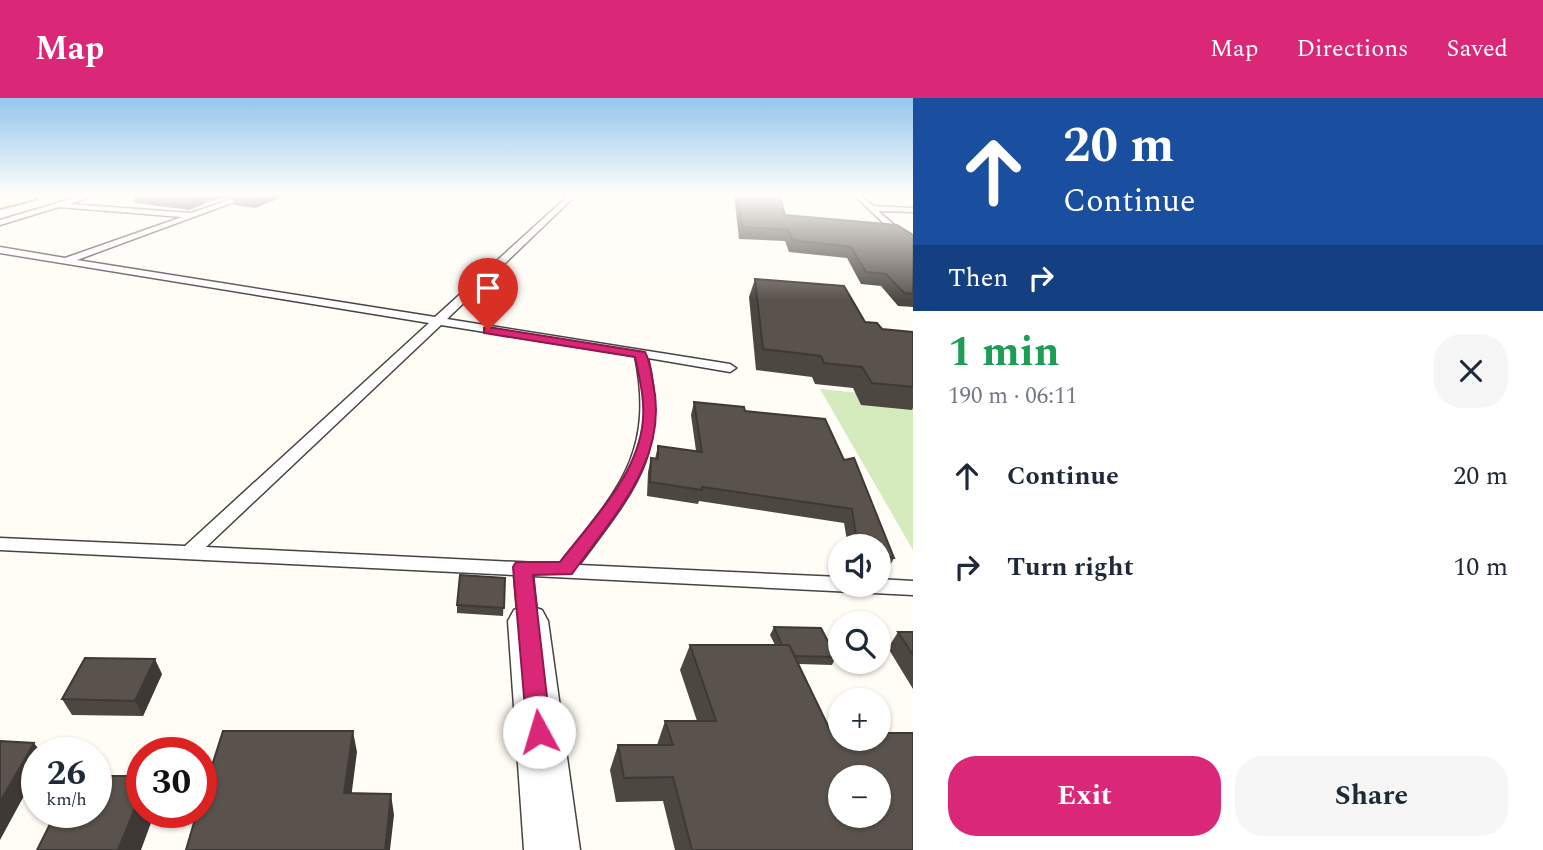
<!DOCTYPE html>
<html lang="en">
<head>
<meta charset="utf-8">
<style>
	:root { --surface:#fff; --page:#f6f6f7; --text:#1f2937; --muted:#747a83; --accent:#db2777 }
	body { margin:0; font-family:Spectral,serif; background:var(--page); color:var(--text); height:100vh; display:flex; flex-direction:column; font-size:26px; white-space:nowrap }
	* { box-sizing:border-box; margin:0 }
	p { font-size:23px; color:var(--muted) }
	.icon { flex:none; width:38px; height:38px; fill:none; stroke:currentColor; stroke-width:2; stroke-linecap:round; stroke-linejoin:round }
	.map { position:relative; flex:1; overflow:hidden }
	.sheet { display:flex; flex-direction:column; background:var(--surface); width:630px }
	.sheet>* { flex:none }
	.hud { background:#1a4fa0; color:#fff; overflow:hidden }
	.buttons { position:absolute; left:828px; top:436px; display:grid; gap:14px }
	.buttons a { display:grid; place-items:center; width:63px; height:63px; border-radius:50%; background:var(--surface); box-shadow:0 2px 5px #0004; font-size:35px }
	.speed { position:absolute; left:21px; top:639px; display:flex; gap:14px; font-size:35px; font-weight:700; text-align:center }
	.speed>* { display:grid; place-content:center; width:91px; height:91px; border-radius:50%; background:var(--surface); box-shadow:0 2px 5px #0004; line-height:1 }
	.speed small { font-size:18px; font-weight:400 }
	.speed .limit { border:10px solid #d22; background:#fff; color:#111 }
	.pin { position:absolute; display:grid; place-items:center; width:60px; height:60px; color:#fff; margin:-72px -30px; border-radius:50% 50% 50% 0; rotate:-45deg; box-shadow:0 0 7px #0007 }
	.pin .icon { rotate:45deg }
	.me { position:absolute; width:77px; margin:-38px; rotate:354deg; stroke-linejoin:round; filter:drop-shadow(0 0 5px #0008) }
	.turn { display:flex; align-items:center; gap:24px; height:147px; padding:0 35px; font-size:32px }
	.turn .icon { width:91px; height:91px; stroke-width:2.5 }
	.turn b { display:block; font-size:49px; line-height:60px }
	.then { display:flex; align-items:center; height:66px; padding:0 35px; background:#0003; gap:14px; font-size:26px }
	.round { display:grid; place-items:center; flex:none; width:74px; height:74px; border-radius:28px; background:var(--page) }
	.headline { display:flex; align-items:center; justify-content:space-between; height:119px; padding:0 35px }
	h1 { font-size:42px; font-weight:700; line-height:52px; color:#1e9e55 }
	.button { display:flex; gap:14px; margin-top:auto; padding:14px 35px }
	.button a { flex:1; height:80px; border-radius:28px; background:var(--accent); color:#fff; font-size:28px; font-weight:700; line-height:80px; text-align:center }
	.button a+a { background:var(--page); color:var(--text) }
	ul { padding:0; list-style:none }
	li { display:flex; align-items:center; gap:21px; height:91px; padding:0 35px }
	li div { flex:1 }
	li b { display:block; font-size:26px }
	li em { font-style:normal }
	header { display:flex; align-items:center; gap:42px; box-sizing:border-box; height:98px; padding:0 35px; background:var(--accent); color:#fff }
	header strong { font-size:33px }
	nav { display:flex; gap:38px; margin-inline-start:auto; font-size:24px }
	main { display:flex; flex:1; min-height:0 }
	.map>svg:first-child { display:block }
	.green { fill:#d5ebbd }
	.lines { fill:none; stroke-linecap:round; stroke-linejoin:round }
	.lane-casing { stroke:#444; stroke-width:3 }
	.street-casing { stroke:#444; stroke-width:3 }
	.secondary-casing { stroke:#333; stroke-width:4 }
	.lane { fill:#fff; fill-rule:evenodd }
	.street { fill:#fff; fill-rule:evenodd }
	.secondary { fill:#fff6b0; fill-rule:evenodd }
	.wall { fill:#4d4742 }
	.shaded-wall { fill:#3f3936 }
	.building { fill:#5a524d; stroke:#3f3936; stroke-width:2; fill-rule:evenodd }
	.route { fill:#db2777; stroke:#8e194d; stroke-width:2 }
</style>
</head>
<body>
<header>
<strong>Map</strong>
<nav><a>Map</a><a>Directions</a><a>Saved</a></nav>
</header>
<main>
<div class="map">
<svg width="913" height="752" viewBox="0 0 913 752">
	<rect width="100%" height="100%" fill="#fffdf5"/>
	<path class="green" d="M 820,291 L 913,300 L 913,452 Z"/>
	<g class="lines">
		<g class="lane-casing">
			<path id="lane" d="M 84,97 L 94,97 L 70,106 L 191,115 L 243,97 L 253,97 L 77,162 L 435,219 L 569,97 L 576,97 L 447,221 L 730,266 L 736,270 L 730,274 L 648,260 C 670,356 633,394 579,467 L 840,479 L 840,486 L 878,486 L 878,481 L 913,483 L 913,497 L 533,478 L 538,523 L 535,529 L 528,531 L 521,529 L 518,523 L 514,477 L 0,452 L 0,440 L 185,448 L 429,225 L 0,155 L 0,149 L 65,160 L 182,119 L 59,109 L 0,127 L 0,122 ZM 441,227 L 635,258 C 655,357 617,393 559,466 L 206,449 Z
				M 854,97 L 861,97 L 873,108 L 913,110 L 913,114 L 878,113 L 907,138 L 907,142 L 901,142 Z"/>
		</g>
		<g class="street-casing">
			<path id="street" d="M 0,97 L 22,97 L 24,100 L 17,104 L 0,101 Z
				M 528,507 L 542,512 L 548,523 L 580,752 L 524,752 L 508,523 L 514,512 Z"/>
		</g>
		<g class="secondary-casing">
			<path id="secondary" d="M 10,97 L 38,97 L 36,101 L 0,110 L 0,100 Z"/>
		</g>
		<use href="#lane" class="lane"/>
		<use href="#street" class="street"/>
		<use href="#secondary" class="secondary"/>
	</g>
	<path class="wall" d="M 132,97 L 288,97 L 255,110 L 234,107 L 233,99 L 211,103 L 189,112 L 135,105 Z
		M 734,97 L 779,97 L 785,117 L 913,137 L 913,209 L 898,208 L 881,188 L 861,186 L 847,160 L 789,154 L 785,143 L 739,141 Z
		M 755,181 L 865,224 L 882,231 L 913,234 L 913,310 L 912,312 L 861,307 L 853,290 L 815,286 L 812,279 L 756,272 L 749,199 Z
		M 694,304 L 745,313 L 844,362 L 894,460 L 886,475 L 878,473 L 878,448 L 848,448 L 844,425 L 699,403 L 698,406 L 647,398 L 648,374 L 651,360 L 655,361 L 658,348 L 696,353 L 691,317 Z
		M 505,480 L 503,518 L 457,515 L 457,507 Z
		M 774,529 L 836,559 L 832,567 L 799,566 L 832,636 L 913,752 L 675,752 L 663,703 L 616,704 L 610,672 L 618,647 L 657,647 L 665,623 L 697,623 L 680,572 L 690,547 L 775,547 L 770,537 Z
		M 898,534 L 913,534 L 913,591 L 888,550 Z
		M 162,576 L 143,618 L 72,617 L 62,601 Z"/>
	<path class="shaded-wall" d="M 196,97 L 232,97 L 233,99 L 211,103 L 189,112 L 186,101 Z
		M 258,97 L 288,97 L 255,110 L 253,99 Z
		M 155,561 L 162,576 L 143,618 L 135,603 Z
		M 353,633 L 357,654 L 349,716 L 344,695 Z
		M 34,645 L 41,654 L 37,654 L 37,674 L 0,742 L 0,704 Z
		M 142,693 L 142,714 L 155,714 L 141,752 L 118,752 Z
		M 391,696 L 394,717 L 390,752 L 385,752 Z"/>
	<path class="building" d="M 154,97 L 196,97 L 186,101 Z
		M 738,97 L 779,97 L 785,117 L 897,127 L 913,137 L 913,196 L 904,195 L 886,176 L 866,174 L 851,149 L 792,142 L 789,132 L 742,129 Z
		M 755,181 L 844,188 L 865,224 L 877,225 L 882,231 L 913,234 L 913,289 L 872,285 L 862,269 L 824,265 L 821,258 L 763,251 Z
		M 694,304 L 744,309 L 745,313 L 825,321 L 844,362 L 854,360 L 894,460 L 878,457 L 878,448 L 860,448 L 857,444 L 852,411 L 702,389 L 702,392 L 650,384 L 651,360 L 658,361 L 658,348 L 702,354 Z
		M 460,477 L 505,480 L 504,510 L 457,507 Z
		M 774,529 L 821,530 L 836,559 L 795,558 L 789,547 L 782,547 Z
		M 898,534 L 913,534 L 913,557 Z
		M 690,547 L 789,547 L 832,636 L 840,636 L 840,640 L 878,640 L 878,635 L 913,635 L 913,752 L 692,752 L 673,679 L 624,680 L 618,647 L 673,647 L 665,623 L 716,623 ZM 840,679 L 878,679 L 878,718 L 840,718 Z
		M 85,560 L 155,561 L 135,603 L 62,601 Z
		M 223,633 L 353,633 L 344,695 L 391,696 L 385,752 L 186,752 L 197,714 L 201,714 L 201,702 Z
		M 0,643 L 34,645 L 0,704 Z
		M 96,678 L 142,678 L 142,693 L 118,752 L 37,752 L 56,714 L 96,714 Z"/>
	<linearGradient id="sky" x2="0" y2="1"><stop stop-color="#95c6ee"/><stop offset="0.48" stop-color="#fffefa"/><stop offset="1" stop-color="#fffefa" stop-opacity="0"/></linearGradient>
	<rect width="913" height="202" fill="url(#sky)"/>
	<path class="route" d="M 488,229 L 645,254 C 650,263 651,274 653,285 C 670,361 613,418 572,476 L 533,477 L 551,634 L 548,641 L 539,645 L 531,641 L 527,634 L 513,469 L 516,464 L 560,464 C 591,424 634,381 642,330 C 646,306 640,282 635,259 L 484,235 L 484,230 Z"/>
</svg>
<div class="buttons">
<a><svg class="icon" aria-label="sound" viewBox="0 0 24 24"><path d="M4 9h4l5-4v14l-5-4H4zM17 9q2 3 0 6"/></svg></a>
<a><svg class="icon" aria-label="search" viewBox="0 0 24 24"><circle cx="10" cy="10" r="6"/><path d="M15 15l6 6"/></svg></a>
<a>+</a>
<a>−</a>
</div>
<div class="speed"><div>26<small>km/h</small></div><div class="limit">30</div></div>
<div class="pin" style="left:488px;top:232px;background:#d93025"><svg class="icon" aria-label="arrive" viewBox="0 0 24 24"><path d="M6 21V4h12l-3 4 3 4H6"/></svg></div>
<svg class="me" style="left:539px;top:634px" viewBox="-20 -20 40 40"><circle r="19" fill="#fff"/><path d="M0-13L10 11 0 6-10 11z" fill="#db2777"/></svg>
</div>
<section class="sheet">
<div class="hud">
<div class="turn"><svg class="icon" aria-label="ahead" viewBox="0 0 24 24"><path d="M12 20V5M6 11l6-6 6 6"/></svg><div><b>20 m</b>Continue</div></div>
<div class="then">Then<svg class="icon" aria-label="right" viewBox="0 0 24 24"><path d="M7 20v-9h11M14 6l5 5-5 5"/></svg></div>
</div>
<div class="headline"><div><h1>1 min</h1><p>190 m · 06:11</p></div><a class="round"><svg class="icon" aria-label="close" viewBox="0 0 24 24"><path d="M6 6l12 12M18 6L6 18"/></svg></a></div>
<ul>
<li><svg class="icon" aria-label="ahead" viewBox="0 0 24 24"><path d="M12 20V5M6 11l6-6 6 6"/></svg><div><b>Continue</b></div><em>20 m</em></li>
<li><svg class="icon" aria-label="right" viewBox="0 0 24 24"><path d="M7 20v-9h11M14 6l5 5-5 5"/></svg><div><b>Turn right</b></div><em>10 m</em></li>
</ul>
<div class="button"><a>Exit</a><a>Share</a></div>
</section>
</main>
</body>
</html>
